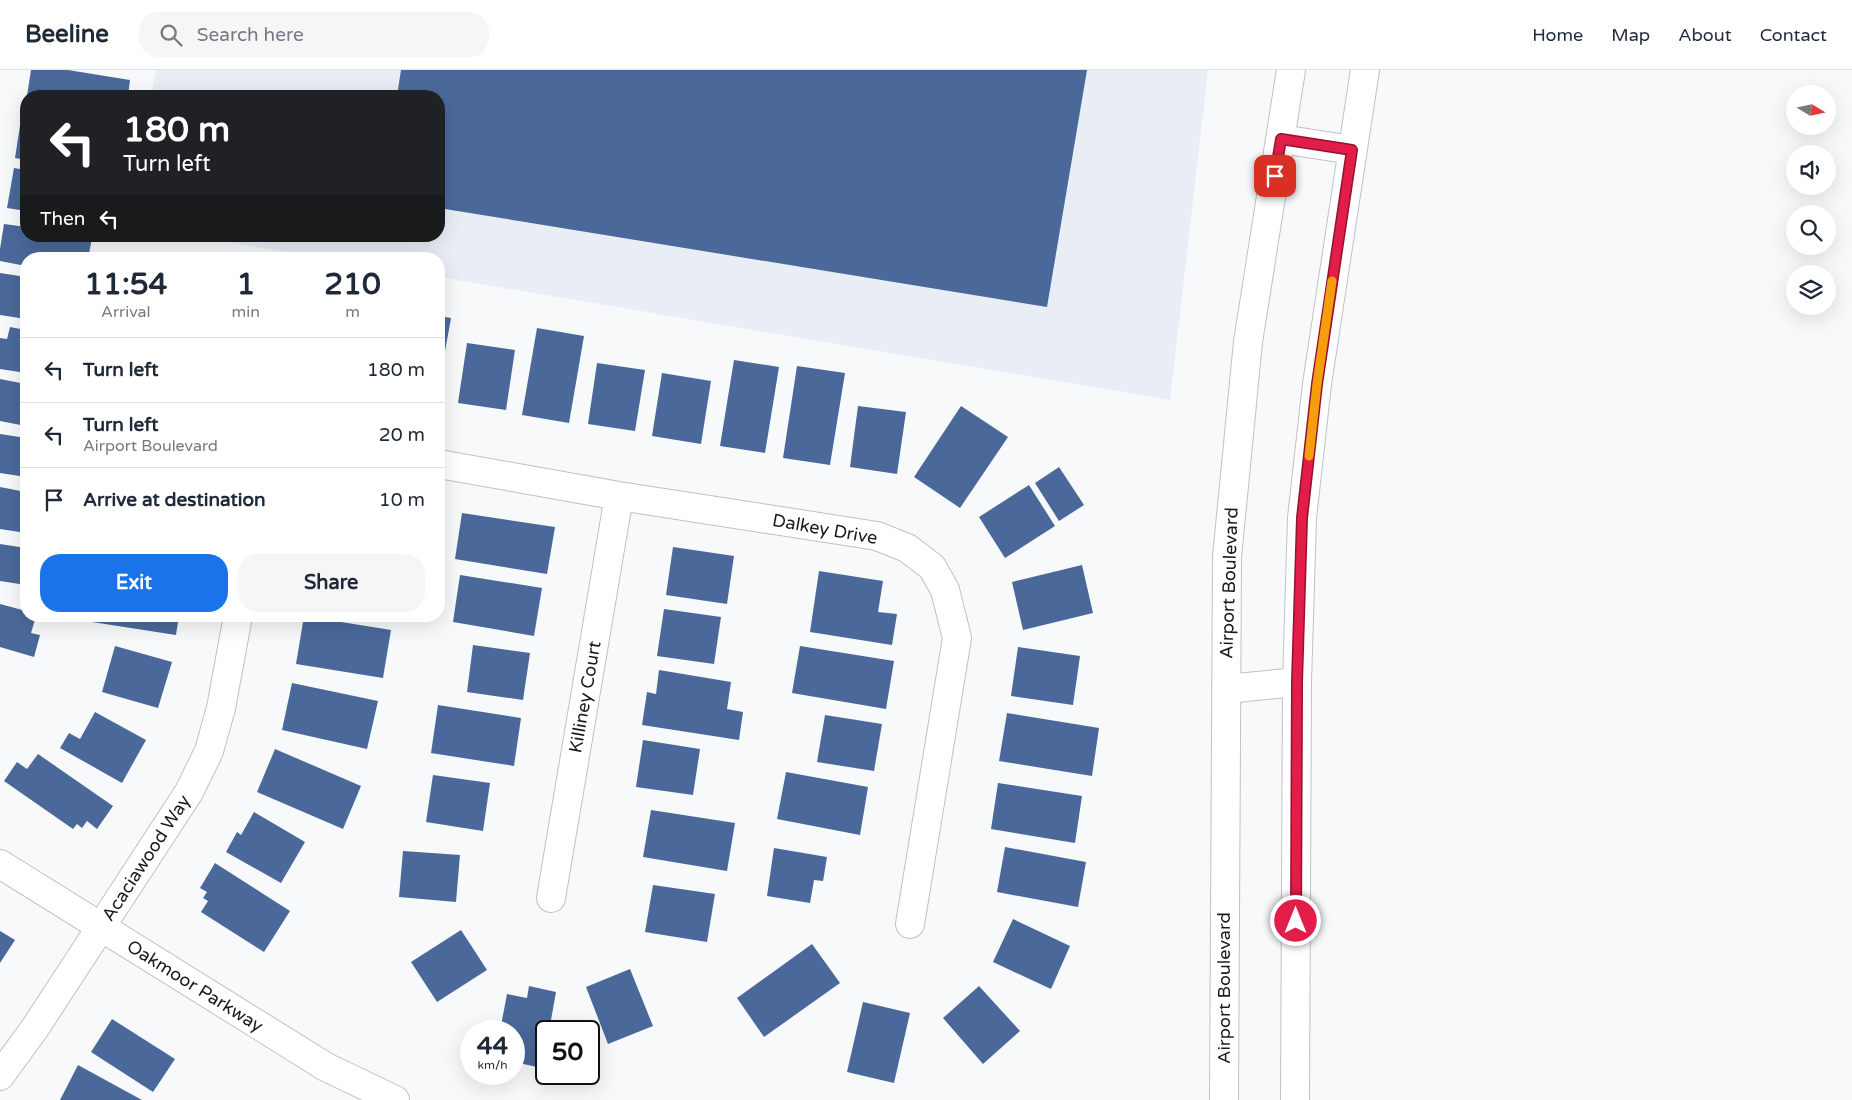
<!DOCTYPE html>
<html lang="en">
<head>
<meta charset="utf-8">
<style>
	:root { --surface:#fff; --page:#f6f6f7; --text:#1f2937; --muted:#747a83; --line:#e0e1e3; --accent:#1a73e8 }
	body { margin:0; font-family:"Varela Round",sans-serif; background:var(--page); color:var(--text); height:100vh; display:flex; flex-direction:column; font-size:19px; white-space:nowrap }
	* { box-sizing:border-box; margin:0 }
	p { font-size:16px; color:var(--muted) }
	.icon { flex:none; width:28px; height:28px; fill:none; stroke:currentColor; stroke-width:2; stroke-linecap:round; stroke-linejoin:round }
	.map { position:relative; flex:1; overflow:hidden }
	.details { position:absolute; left:20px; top:182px; width:425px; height:370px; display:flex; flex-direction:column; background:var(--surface); border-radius:20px; box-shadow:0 5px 20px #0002 }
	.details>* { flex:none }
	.guide { position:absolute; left:20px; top:20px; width:425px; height:152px; border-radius:20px; box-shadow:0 5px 20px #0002; background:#202124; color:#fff; overflow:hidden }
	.needle { width:32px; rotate:100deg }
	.controls { position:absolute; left:1786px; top:15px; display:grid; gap:10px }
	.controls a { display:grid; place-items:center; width:50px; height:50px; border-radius:50%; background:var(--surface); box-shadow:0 5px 20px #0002; font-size:25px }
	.speed { position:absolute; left:460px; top:950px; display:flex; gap:10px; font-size:25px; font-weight:700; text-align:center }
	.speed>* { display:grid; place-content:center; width:65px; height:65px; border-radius:50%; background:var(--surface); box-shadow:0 5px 20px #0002; line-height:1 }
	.speed small { font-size:12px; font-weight:400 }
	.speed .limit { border:2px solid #111; border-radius:8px; background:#fff; color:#111 }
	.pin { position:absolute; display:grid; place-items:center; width:42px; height:42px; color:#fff; margin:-21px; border-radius:10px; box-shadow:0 2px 8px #0006 }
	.me { position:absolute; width:55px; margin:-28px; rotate:0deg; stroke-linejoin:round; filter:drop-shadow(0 0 4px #0008) }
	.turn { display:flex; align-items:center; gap:18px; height:105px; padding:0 20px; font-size:22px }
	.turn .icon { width:65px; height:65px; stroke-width:2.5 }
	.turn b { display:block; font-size:35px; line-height:42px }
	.then { display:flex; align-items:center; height:48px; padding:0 20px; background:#0003; gap:10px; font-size:19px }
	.eta { display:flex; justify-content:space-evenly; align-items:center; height:85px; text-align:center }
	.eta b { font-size:30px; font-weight:700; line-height:35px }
	.primary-button { display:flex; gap:10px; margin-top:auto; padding:10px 20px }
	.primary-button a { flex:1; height:58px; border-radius:20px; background:var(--accent); color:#fff; font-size:20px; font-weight:700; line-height:58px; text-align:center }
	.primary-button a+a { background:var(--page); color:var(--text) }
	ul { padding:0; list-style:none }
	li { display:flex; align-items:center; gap:15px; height:65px; padding:0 20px; border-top:1px solid var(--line) }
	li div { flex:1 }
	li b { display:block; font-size:19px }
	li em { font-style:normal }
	header { display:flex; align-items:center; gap:30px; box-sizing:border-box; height:70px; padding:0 25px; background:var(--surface); border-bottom:1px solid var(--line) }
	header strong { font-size:24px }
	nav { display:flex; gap:28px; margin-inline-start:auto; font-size:18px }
	.search { width:350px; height:45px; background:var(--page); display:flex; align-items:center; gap:12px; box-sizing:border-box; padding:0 18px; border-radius:20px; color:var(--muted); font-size:19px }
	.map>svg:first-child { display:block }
	.built { fill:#e8edf6 }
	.building { fill:#4a699a }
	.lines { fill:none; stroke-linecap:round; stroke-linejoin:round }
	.minor-casing { stroke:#c0c1c3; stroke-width:30 }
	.major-casing { stroke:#c0c1c3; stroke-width:30 }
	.minor { stroke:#fff; stroke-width:28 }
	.major { stroke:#fff; stroke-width:28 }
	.route-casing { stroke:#92132f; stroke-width:12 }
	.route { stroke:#e11d48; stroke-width:9 }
	.slow { stroke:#f59e0b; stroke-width:9 }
	.labels { text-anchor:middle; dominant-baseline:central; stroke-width:4.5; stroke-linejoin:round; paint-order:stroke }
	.street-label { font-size:18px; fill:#1b1b1c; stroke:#fff }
</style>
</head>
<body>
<header>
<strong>Beeline</strong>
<div class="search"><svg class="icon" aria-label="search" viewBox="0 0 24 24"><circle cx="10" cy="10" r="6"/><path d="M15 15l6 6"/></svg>Search here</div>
<nav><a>Home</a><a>Map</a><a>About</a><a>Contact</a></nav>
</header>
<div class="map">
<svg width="1852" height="1030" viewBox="0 0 1852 1030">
	<rect width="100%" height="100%" fill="#f7f9fb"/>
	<path class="built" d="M 156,0 L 1208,0 L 1170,330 L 439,207 L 439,189 L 327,189 L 193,166 L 439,166 L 439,26 L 151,26 Z"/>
	<path class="building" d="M 31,0 L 68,0 L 130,10 L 128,26 L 27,26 Z
		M 401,0 L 1087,0 L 1047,237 L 439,138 L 439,26 L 397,26 Z
		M 21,49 L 26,50 L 26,90 L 15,88 Z
		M 14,98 L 26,100 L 26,141 L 7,138 Z
		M 4,154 L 26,157 L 26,166 L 92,168 L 88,189 L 26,189 L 26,196 L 0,191 L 0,179 Z
		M 0,203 L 26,207 L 26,249 L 0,245 Z
		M 439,246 L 451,248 L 440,309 L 439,309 Z
		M 10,257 L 26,260 L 26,303 L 0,299 L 0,268 L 7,269 Z
		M 537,258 L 584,266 L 569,353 L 522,345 Z
		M 467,273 L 515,280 L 506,340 L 458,333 Z
		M 734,290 L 779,297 L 765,383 L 720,376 Z
		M 597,293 L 645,300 L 635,361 L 588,354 Z
		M 797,296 L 845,303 L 830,395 L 783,388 Z
		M 662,303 L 711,311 L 701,374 L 652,366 Z
		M 0,309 L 26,314 L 26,356 L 0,351 Z
		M 858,336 L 906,342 L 897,404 L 850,397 Z
		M 961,336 L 1008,367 L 960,438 L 914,407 Z
		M 0,364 L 26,368 L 26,407 L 0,403 Z
		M 1059,397 L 1084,435 L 1059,451 L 1035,413 Z
		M 1029,415 L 1055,456 L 1005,488 L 979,447 Z
		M 0,417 L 26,422 L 26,463 L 0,459 Z
		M 462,443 L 555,457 L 547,504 L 455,489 Z
		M 0,474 L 26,478 L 26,515 L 0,511 Z
		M 673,477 L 734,486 L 727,534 L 666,525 Z
		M 1082,495 L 1093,543 L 1023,560 L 1012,512 Z
		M 819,501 L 883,511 L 878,542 L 897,544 L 892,575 L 810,562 Z
		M 460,505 L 542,518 L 534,566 L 453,552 Z
		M 0,534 L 26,541 L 26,546 L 36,546 L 31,563 L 40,565 L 34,587 L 0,577 Z
		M 664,539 L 721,547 L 714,594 L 657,586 Z
		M 93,546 L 179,546 L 176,565 L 92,552 Z
		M 304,546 L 391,560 L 383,608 L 296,594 Z
		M 473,575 L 530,583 L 523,630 L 467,622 Z
		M 115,576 L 172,592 L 158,638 L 102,622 Z
		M 800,576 L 894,591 L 886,639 L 792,623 Z
		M 1018,577 L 1080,586 L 1073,635 L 1011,626 Z
		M 659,600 L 731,612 L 727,639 L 743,642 L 739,670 L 642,655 L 647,622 L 656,624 Z
		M 292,613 L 378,631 L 367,679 L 282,660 Z
		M 438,635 L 521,648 L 514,696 L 431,683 Z
		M 95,642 L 146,670 L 122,713 L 60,678 L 69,663 L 80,669 Z
		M 1007,643 L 1099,658 L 1092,706 L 999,691 Z
		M 825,645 L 882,654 L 874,701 L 817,692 Z
		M 643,670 L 700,679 L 693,725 L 636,717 Z
		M 275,679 L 361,716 L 343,759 L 257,722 Z
		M 38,684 L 113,736 L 97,759 L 87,751 L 82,758 L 77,754 L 73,759 L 4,711 L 17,692 L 27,699 Z
		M 786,702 L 868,717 L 860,765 L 777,749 Z
		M 433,705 L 490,713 L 483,761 L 426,752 Z
		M 998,713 L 1082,726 L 1075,773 L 991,759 Z
		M 651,740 L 735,753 L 727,801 L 643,787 Z
		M 254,742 L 305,772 L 281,813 L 226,782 L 237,762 L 241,765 Z
		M 1005,777 L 1086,792 L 1078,837 L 997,822 Z
		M 774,778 L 827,787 L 823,811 L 814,810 L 810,833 L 767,826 Z
		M 403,781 L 460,785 L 456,832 L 399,827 Z
		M 215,793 L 290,841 L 264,882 L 201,842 L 208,831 L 203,828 L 207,822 L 200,818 Z
		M 653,815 L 715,824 L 707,872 L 645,862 Z
		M 1013,849 L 1070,876 L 1051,919 L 993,892 Z
		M 461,860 L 487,900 L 437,932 L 411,892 Z
		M 0,861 L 15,870 L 0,893 Z
		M 812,874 L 840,913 L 764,967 L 737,928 Z
		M 630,899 L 653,956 L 608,974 L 586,917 Z
		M 529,916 L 556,922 L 549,961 L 546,961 L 546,975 L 542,998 L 514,992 L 514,961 L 500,961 L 507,924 L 527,928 Z
		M 979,916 L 1020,961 L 983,994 L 943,948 Z
		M 863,932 L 910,943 L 894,1013 L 847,1002 Z
		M 112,949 L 175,989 L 153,1022 L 91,982 Z
		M 78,995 L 142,1030 L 60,1030 Z"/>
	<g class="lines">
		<g class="minor-casing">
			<path id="minor" d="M 439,394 L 619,426 L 877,466 L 907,478 L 932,497 L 945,520 L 957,568 L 910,854
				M 0,794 L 326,997 L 395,1030
				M 551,828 L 619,426
				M 0,1006 L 35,958 L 189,722 L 209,681 L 221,638 L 238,546"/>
		</g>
		<g class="major-casing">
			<path id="major" d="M 1281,69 L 1352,80
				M 1226,619 L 1297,612
				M 1224,1030 L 1227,487 L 1248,272 L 1291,0
				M 1295,1030 L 1297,612 L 1302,448 L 1317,314 L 1365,0"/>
		</g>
		<use href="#minor" class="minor"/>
		<use href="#major" class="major"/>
	</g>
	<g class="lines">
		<g class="route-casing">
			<path id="route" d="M 1275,106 L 1281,69 L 1352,80 L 1317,314 L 1302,448 L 1297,612 L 1296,851"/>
		</g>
		<use href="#route" class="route"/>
		<path class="slow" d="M 1309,386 L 1317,314 L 1332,211"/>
	</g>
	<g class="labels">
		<g class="street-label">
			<text transform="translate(825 459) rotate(10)">Dalkey Drive</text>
			<text transform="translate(1229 513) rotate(-88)">Airport Boulevard</text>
			<text transform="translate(585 627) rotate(-80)">Killiney Court</text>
			<text transform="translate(146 788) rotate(-57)">Acaciawood Way</text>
			<text transform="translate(195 916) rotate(32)">Oakmoor Parkway</text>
			<text transform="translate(1224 918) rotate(-90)">Airport Boulevard</text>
		</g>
	</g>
</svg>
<div class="controls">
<a><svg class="needle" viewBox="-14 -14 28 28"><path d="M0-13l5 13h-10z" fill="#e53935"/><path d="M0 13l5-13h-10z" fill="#747a83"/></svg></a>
<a><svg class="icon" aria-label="sound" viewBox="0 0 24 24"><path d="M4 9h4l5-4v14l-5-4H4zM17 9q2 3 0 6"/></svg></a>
<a><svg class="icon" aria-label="search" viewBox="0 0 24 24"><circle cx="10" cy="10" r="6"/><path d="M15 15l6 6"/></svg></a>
<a><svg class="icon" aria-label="layers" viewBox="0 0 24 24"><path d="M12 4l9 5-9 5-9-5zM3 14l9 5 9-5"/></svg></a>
</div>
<div class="speed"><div>44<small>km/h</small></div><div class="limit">50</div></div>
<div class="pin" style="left:1275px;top:106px;background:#d93025"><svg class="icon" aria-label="arrive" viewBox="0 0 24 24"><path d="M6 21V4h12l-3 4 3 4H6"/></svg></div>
<svg class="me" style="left:1296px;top:851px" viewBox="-20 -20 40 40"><circle r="17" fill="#e11d48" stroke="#fff" stroke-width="3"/><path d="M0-11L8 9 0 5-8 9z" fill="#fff"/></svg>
<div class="guide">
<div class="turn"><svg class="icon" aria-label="left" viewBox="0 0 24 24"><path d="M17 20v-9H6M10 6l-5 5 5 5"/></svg><div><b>180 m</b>Turn left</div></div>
<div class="then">Then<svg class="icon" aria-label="left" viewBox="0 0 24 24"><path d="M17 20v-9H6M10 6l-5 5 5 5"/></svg></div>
</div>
<section class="details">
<div class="eta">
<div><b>11:54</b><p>Arrival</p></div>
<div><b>1</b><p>min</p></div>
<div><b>210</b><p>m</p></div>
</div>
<ul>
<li><svg class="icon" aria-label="left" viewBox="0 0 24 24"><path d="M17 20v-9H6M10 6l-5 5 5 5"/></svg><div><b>Turn left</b></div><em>180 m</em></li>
<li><svg class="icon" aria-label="left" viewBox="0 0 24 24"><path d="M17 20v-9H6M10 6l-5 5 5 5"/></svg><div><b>Turn left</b><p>Airport Boulevard</p></div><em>20 m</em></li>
<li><svg class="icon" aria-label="arrive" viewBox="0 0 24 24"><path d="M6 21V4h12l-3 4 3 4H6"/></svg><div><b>Arrive at destination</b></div><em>10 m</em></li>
</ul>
<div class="primary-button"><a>Exit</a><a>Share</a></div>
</section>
</div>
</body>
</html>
